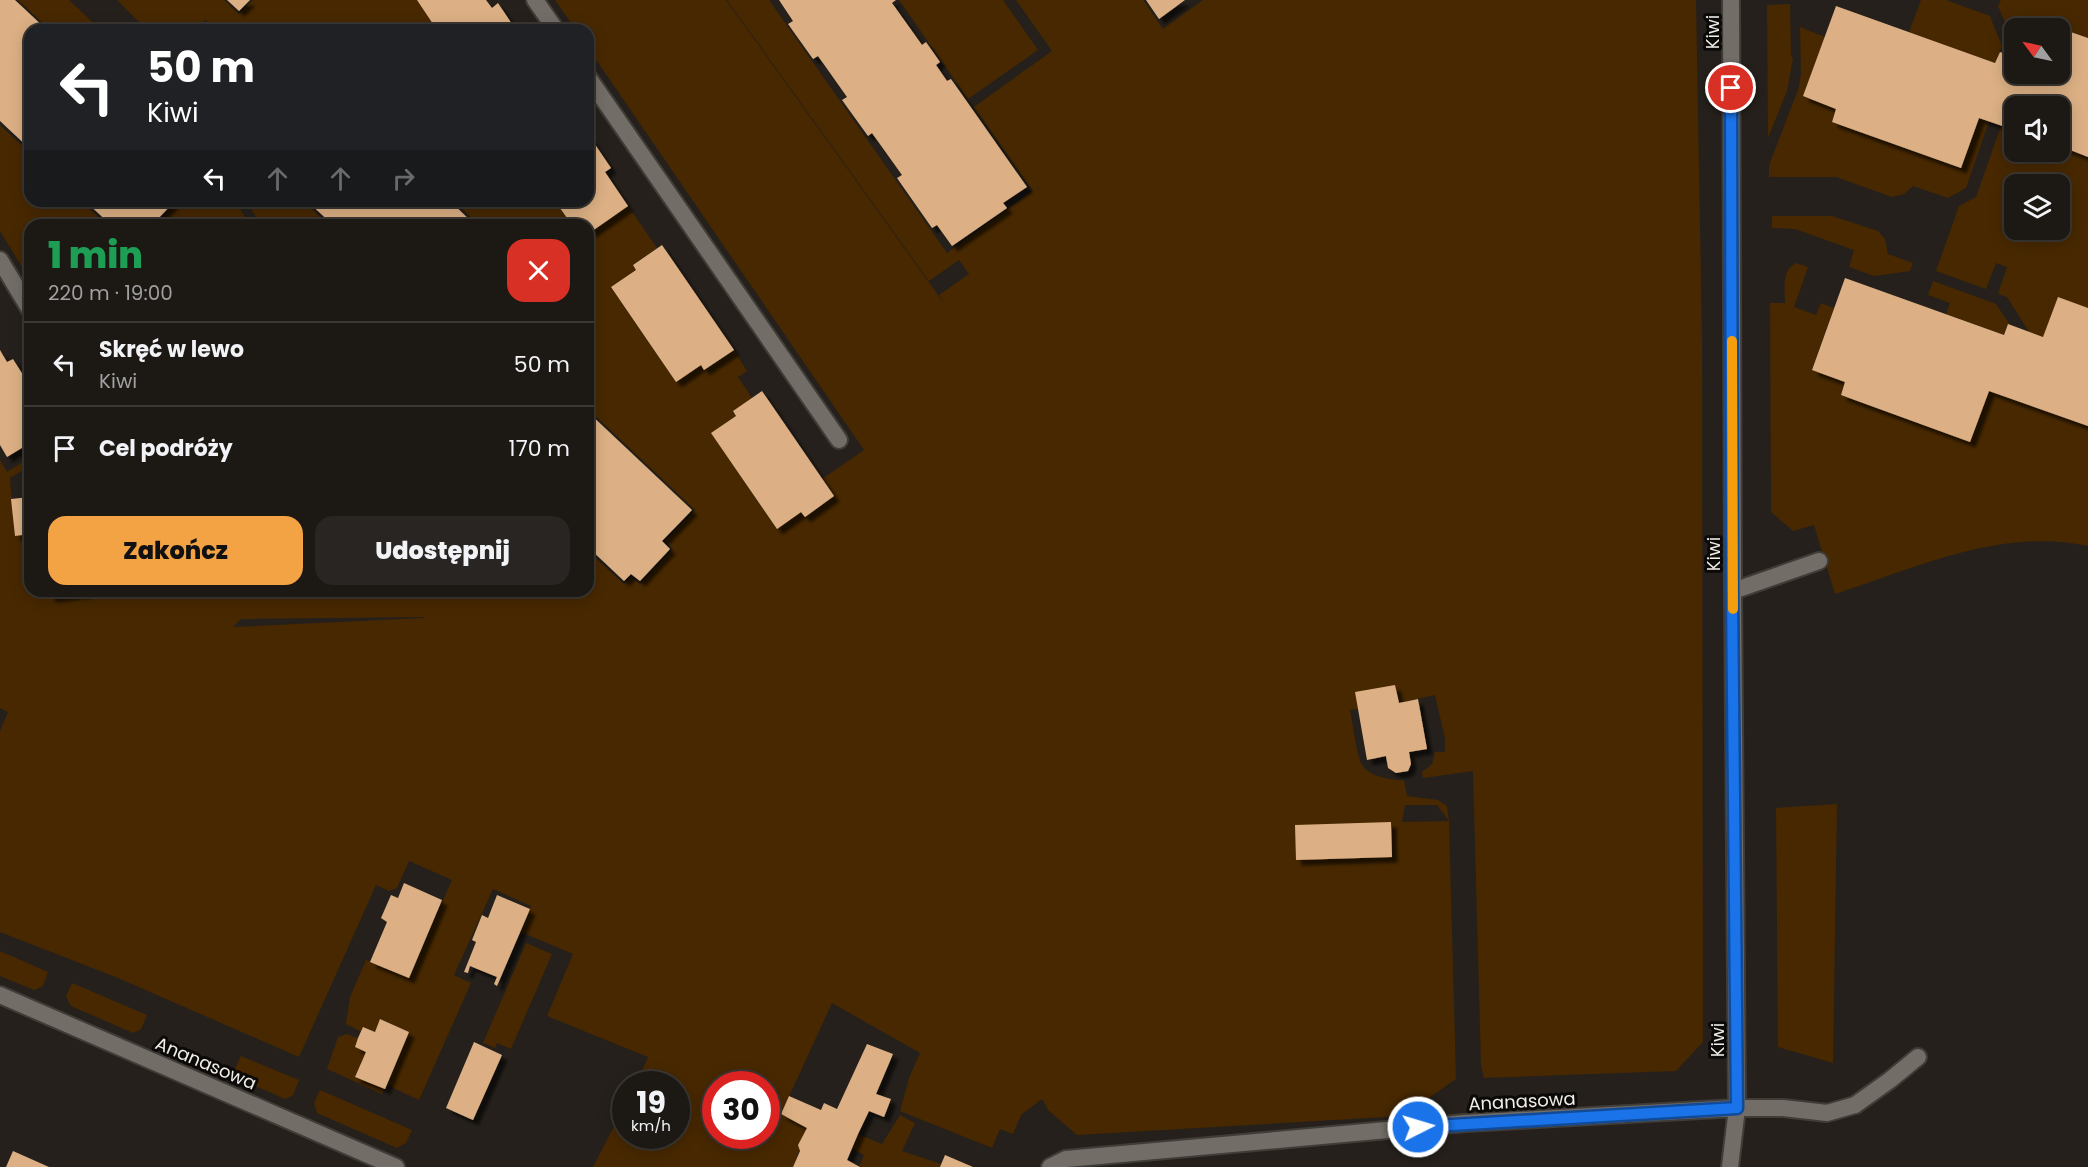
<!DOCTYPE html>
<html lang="pl">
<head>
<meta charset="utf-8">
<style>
	:root { --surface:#1c1814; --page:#292522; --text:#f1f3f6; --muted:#a0a0a0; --line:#3a3734; --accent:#f4a344 }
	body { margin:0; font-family:Poppins,sans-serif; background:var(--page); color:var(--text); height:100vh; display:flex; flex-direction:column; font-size:22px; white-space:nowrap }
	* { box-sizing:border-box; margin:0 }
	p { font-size:20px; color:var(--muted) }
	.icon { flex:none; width:33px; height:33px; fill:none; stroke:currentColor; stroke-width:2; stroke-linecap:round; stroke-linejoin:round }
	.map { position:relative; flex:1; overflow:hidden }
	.drawer { position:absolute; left:24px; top:219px; width:570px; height:378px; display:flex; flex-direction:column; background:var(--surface); border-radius:18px; box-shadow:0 3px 15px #0003,0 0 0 2px var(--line) }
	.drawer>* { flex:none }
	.guide { position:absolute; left:24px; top:24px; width:570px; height:183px; border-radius:18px; box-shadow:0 3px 15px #0003,0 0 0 2px var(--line); background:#202124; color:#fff; overflow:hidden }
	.needle { width:39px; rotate:303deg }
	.buttons { position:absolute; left:2004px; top:18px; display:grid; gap:12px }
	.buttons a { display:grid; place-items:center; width:66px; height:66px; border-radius:12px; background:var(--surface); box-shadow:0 3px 15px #0003,0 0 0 2px var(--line); font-size:30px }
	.speed { position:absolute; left:612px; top:1071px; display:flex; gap:12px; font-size:30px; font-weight:700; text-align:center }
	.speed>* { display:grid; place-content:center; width:78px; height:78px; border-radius:50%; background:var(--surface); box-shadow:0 3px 15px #0003,0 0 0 2px var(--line); line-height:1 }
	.speed small { font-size:15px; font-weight:400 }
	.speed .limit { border:9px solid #d22; background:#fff; color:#111 }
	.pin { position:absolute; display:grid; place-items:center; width:51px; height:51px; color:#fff; margin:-26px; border:3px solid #fff; border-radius:50%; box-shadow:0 2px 6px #0007 }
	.me { position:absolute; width:66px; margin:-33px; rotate:85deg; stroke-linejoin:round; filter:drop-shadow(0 0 4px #0008) }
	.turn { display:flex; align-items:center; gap:21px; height:126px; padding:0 24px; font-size:27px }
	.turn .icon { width:78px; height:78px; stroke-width:2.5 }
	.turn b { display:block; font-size:42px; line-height:51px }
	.lanes { display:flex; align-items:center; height:57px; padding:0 24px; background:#0003; justify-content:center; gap:30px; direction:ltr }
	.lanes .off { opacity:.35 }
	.round { display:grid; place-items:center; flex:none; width:63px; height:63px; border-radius:18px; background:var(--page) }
	.overview { display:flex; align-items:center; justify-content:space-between; height:102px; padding:0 24px }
	h1 { font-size:36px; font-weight:800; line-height:45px; color:#1e9e55 }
	.action { display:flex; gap:12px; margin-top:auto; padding:12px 24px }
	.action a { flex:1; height:69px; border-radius:18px; background:var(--accent); color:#111; font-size:24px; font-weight:800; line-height:69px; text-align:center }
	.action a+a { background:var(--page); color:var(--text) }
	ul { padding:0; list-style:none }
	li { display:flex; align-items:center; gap:18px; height:84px; padding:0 24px; border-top:2px solid var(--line) }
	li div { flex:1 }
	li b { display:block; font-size:22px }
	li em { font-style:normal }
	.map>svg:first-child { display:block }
	.green { fill:#472800; fill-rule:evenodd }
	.building { fill:#dcb084; filter:url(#shadow) }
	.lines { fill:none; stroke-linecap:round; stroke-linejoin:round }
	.service-casing { stroke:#403c38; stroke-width:20 }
	.minor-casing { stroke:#403c38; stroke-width:20 }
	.service { stroke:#736d67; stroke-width:16 }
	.minor { stroke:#736d67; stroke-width:16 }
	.route-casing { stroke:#114b97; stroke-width:15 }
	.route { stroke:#1a73e8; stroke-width:10 }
	.slow { stroke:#f59e0b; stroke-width:10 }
	.labels { text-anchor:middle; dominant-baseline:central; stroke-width:6; stroke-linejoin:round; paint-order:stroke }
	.street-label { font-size:18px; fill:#f1eeea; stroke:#0c0a08 }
</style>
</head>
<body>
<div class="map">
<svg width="2088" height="1167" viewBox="0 0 2088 1167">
	<defs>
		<filter id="shadow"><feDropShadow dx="5.5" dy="5.5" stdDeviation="1.5" flood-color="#0009"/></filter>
	</defs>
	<rect width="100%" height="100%" fill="#25201b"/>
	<path class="green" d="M 18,0 L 69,0 L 101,30 L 50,30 Z
		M 117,0 L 224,0 L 239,14 L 253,0 L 417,0 L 437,30 L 213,30 L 206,20 L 191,30 L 147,30 Z
		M 555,0 L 726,0 L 946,306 L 939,295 L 969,274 L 959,260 L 929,281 L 727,0 L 769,0 L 947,253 L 1033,191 L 974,107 L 1052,51 L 1016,0 L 1143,0 L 1163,29 L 1203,0 L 1696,0 L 1702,337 L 1703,1042 L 1676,1071 L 1484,1078 L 1481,1066 L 1473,771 L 1423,778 L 1422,772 L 1432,764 L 1435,752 L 1445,752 L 1445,739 L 1435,695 L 1399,703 L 1395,685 L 1358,709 L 1350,710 C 1353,724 1356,751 1361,763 C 1368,777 1391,780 1404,780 L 1407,796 L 1438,800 L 1447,806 L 1449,821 L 1456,1079 L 1403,1116 L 1077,1135 L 1048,1110 L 1042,1099 L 1021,1115 L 1013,1134 L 1000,1129 L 992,1148 L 900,1111 L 909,1078 L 920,1053 L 832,1003 L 781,1114 L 807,1128 L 793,1167 L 593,1167 L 625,1105 L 626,1136 L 676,1136 L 676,1084 L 636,1084 L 648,1057 L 547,1016 L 573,954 L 521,932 L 531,906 L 493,889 L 454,975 L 471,983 L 419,1100 L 387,1085 L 409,1032 L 381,1019 L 375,1032 L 364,1027 L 362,1032 L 346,1024 L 350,997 L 366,960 L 409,978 L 452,880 L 409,861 L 397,888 L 389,891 L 376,885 L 299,1057 L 118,978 L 0,932 L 0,731 L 8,712 L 0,708 L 0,460 L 7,472 L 27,459 L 25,455 L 30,452 L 30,466 L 10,478 L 15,535 L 22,535 L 24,551 L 30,550 L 30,591 L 49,591 L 50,597 L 101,591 L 588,591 L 588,551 L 624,584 L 632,577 L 640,584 L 673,549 L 665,541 L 695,510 L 588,409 L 588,234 L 628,206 L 657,248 L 633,265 L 636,270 L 611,287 L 676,382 L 701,365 L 705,370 L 734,350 L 747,371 L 738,377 L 752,398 L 733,412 L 736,416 L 744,481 L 776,528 L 801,512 L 805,516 L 834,497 L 822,479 L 864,450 L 588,48 L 588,30 L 576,30 ZM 424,617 L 424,618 L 233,627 L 241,619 ZM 1405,805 L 1437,805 L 1449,821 L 1402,822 ZM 716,1084 L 766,1084 L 766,1136 L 716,1136 Z
		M 899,0 L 1003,0 L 1038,50 L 968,99 Z
		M 1921,0 L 1946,0 L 1990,16 L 2002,46 L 1995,63 L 1909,32 Z
		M 2001,0 L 2088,0 L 2088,38 L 2049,24 L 2047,28 L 2014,28 L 2014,43 L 1998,6 Z
		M 1790,4 L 1791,56 L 1793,58 L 1787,91 L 1768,138 L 1767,5 Z
		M 1800,27 L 1825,37 L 1803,96 L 1836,109 L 1832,122 L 1960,168 L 1979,118 L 1989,121 L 1966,188 L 1948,198 L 1913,186 L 1904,194 L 1892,197 L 1836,177 L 1769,177 L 1769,165 L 1798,90 L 1801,75 Z
		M 0,125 L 30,153 L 30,201 L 81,201 L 107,225 L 30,225 L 30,280 L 0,231 Z
		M 2001,126 L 2014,130 L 2014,152 L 2060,152 L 2060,146 L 2088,157 L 2088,308 L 2043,337 L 2029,332 L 2007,297 L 1998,294 L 2007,267 L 1996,263 L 1986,289 L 1936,271 L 1959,206 L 1976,197 ZM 2014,184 L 2060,184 L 2060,230 L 2014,230 Z
		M 178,201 L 235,201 L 250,225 L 155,225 Z
		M 246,201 L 303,201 L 329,225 L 261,225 Z
		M 454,201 L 555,201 L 572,225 L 479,225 Z
		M 1772,216 L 1832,216 L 1878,231 L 1885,239 L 1888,254 L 1913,263 L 1910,271 L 1874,276 L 1849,267 L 1854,250 L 1795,229 L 1772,228 Z
		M 1796,263 L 1808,267 L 1794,307 L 1816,315 L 1821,303 L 1834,308 L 1812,369 L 1845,382 L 1841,395 L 1970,441 L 1989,391 L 2088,426 L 2088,546 C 2003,527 1915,568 1835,594 L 1814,525 L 1793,531 L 1771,512 L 1770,303 L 1785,303 C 1785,288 1781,271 1796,263 Z
		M 1933,281 L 1996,304 L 2010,325 L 2007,325 L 2004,335 L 1946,314 L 1950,303 L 1928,295 Z
		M 1837,804 L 1833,1063 L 1778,1047 L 1776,808 Z
		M 526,943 L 552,954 L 511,1049 L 497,1043 L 495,1048 L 483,1043 Z
		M 0,951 L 48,972 L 43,986 L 34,990 L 0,976 Z
		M 72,983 L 147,1015 L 141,1029 L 133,1033 L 71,1006 L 66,996 Z
		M 347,1034 L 358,1038 L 366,1052 L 355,1077 L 385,1089 L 382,1094 L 327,1069 L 338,1037 Z
		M 241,1056 L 299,1080 L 293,1095 L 285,1099 L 240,1079 L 235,1069 Z
		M 320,1090 L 412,1130 L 406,1143 L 397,1148 L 317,1113 L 314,1103 Z
		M 900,1115 L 915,1123 L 902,1151 L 941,1164 L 940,1167 L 859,1167 L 864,1155 L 853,1149 L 858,1134 L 882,1144 Z"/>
	<path class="building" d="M 0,0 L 15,0 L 47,30 L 30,30 L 30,149 L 0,121 Z
		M 227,0 L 250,0 L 239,11 Z
		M 417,0 L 486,0 L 492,8 L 498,3 L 516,30 L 437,30 Z
		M 779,0 L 896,0 L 892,3 L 922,45 L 926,42 L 940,62 L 936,65 L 947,81 L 951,79 L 1027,187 L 1003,203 L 1007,208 L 952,246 L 937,225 L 932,228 L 897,178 L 902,175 L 872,133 L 868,136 L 842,100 L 847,97 L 818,56 L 813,59 L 788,24 L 793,21 Z
		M 1146,0 L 1185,0 L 1159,19 Z
		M 1836,6 L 1995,63 L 2000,52 L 2014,57 L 2014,74 L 2060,74 L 2060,28 L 2047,28 L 2048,24 L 2088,38 L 2088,157 L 2060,146 L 2060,106 L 2014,106 L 2014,130 L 1979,118 L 1961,168 L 1832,122 L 1836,109 L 1803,96 Z
		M 588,134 L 611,168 L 605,172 L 628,206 L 588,234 L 588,225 L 572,225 L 555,201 L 588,201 Z
		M 85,201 L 175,201 L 152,225 L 111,225 Z
		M 307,201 L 450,201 L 475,225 L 333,225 Z
		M 662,245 L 734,350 L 704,370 L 701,365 L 676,382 L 611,287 L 636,270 L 633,265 Z
		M 1845,278 L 2004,335 L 2008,324 L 2043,337 L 2058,297 L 2088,308 L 2088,426 L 1989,391 L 1970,442 L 1841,395 L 1845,382 L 1812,370 Z
		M 0,350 L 7,362 L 13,359 L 30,386 L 30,391 L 26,394 L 30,401 L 30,443 L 7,457 L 0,445 Z
		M 762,391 L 834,496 L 805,517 L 801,512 L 777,529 L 711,433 L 736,416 L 733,411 Z
		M 588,412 L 692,510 L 662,541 L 670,549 L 640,581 L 631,574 L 624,581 L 588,547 Z
		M 30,497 L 30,550 L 24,551 L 22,535 L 15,536 L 11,499 Z
		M 49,591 L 87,591 L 87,593 L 50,597 Z
		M 1395,685 L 1399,703 L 1418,699 L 1427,749 L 1409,752 L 1411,764 L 1408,771 L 1396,773 L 1388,768 L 1386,756 L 1367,760 L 1355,692 Z
		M 1391,822 L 1392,857 L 1296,860 L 1295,825 Z
		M 404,883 L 442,900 L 409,978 L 370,962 L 387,922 L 381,918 L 391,895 L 398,898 Z
		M 497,895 L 530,909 L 497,986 L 494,984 L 497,977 L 470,966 L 468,973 L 464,972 L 476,942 L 472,940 L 482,915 L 488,918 Z
		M 380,1019 L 409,1032 L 385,1089 L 355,1077 L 366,1052 L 355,1047 L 358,1038 L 363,1027 L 375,1032 Z
		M 474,1042 L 502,1055 L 473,1120 L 446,1108 Z
		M 867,1044 L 893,1054 L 876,1094 L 891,1099 L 884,1117 L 869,1111 L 858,1134 L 847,1160 L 860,1167 L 793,1167 L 800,1151 L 798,1145 L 807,1128 L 781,1114 L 789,1096 L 821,1110 L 824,1103 L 837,1109 Z
		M 13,1151 L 49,1167 L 6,1167 Z
		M 945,1155 L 973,1167 L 940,1167 Z"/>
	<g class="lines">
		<g class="service-casing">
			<path id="service" d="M 535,0 L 556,30
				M 588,77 L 839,440
				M 0,260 L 30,310
				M 1733,591 L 1819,561
				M 1855,1105 L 1890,1080 L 1918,1057"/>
		</g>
		<g class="minor-casing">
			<path id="minor" d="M 0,995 L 396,1167
				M 1050,1167 L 1066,1159 L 1465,1123 L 1737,1108 L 1783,1108 L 1827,1113 L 1855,1105
				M 1730,1167 L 1737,1108 L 1733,591 L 1731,0"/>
		</g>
		<use href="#service" class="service"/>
		<use href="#minor" class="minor"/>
	</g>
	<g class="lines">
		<g class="route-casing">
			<path id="route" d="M 1418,1127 L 1737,1108 L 1732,591 L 1731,88"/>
		</g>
		<use href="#route" class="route"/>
		<path class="slow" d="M 1732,341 L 1733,609"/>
	</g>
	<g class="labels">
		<g class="street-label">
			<text transform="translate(1712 32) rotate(-90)">Kiwi</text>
			<text transform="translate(1713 554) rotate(-90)">Kiwi</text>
			<text transform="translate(1717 1040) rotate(-90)">Kiwi</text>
			<text transform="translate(206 1063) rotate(23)">Ananasowa</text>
			<text transform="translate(1522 1101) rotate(-3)">Ananasowa</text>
		</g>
	</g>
</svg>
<div class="buttons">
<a><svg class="needle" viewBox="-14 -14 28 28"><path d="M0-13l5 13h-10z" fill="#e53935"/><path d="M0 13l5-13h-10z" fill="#a0a0a0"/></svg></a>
<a><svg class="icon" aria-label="sound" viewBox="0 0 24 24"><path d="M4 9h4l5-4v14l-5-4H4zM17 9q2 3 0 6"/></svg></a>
<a><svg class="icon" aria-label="layers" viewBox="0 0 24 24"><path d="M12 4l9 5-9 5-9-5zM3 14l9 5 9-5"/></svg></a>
</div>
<div class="speed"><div>19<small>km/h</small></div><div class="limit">30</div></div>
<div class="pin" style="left:1731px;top:88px;background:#d93025"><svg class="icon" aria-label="arrive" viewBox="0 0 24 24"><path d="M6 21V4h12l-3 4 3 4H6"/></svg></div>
<svg class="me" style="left:1418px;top:1127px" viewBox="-20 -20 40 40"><circle r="17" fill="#1a73e8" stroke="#fff" stroke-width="3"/><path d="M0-11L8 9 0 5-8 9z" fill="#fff"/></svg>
<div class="guide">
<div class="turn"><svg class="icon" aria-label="left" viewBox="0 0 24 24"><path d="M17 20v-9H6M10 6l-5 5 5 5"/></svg><div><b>50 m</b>Kiwi</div></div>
<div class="lanes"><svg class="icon" aria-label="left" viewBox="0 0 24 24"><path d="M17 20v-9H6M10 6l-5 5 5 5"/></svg><svg class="icon off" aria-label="ahead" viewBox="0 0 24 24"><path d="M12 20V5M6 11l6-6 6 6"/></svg><svg class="icon off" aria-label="ahead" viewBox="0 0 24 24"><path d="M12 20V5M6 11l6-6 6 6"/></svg><svg class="icon off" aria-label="right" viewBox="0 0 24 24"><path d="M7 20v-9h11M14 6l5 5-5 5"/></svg></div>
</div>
<section class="drawer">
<div class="overview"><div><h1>1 min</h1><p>220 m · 19:00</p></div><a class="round" style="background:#d93025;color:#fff"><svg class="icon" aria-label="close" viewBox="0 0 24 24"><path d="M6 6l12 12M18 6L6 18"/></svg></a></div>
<ul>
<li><svg class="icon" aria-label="left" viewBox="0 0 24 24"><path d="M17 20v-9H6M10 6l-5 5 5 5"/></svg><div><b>Skręć w lewo</b><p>Kiwi</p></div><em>50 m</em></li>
<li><svg class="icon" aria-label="arrive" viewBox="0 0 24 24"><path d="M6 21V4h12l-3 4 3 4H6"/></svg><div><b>Cel podróży</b></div><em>170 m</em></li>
</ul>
<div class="action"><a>Zakończ</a><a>Udostępnij</a></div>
</section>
</div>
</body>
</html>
